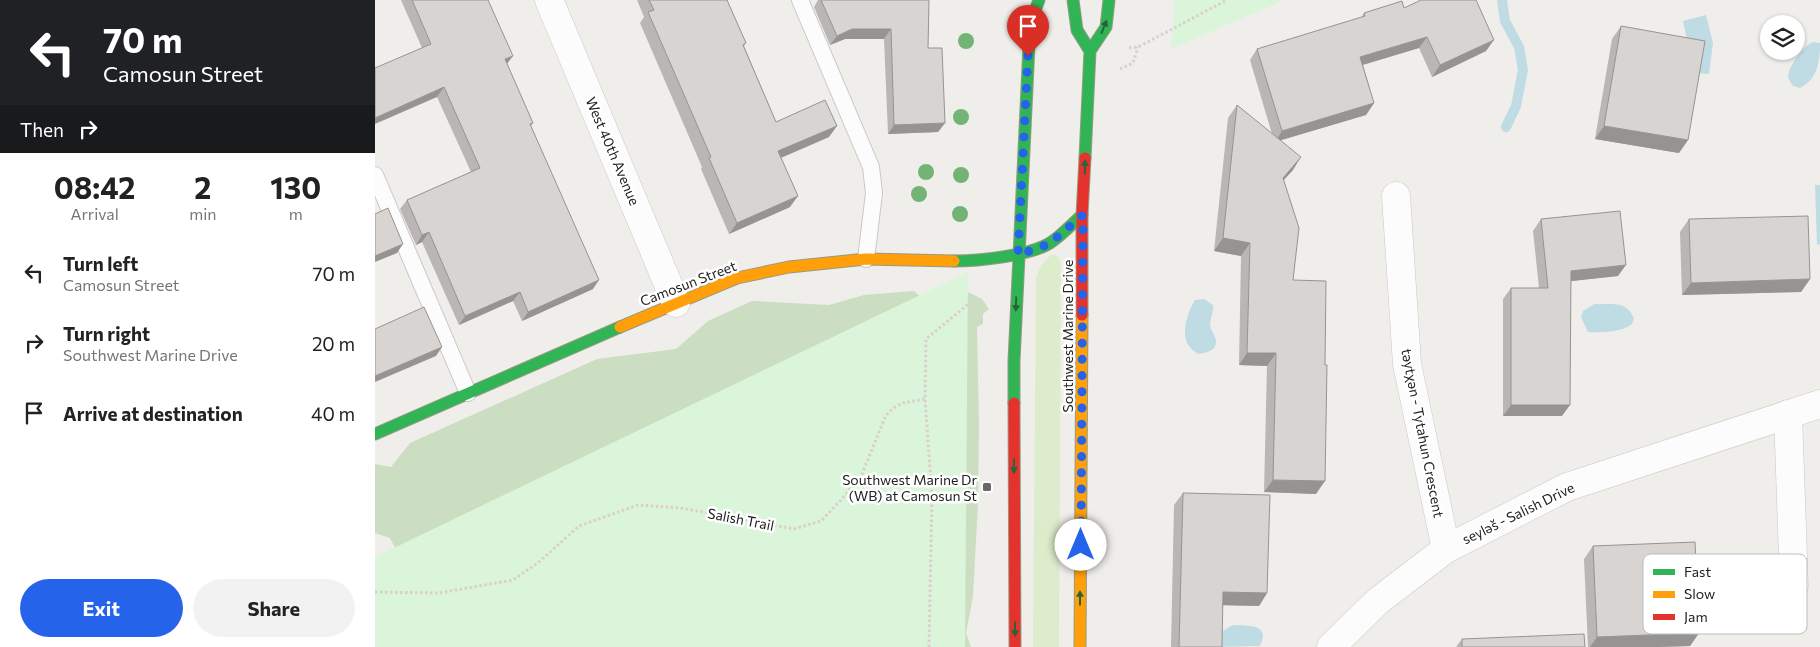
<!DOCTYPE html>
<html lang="en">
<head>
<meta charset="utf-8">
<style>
	:root { --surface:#fff; --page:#f2f2f2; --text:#222; --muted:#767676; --accent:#2563eb }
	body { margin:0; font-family:Commissioner,sans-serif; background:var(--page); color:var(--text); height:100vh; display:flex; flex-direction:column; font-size:19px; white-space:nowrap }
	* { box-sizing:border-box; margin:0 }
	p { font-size:16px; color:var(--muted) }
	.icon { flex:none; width:28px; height:28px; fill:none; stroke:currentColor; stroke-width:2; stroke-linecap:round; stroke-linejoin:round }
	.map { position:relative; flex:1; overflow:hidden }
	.sheet { display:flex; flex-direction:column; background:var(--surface); width:375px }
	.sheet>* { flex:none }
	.top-card { background:#202124; color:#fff; overflow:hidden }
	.buttons { position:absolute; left:1385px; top:15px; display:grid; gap:10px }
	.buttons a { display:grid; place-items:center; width:45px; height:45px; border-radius:50%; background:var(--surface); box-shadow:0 1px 4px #0004; font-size:25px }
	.pin { position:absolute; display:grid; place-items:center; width:42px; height:42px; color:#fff; margin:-51px -21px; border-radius:50% 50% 50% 0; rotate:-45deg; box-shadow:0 0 5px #0007 }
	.pin .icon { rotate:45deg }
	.me { position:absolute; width:55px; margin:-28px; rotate:0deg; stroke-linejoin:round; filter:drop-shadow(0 0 4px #0008) }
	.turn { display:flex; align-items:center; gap:18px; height:105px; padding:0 20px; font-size:22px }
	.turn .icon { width:65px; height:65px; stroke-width:2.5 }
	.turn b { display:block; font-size:35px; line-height:42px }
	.then { display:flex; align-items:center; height:48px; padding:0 20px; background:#0003; gap:10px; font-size:19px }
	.eta { display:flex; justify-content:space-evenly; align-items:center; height:85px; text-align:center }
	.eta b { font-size:30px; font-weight:700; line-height:35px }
	.cta { display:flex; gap:10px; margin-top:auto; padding:10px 20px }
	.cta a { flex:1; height:58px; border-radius:30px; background:var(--accent); color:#fff; font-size:20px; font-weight:700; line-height:58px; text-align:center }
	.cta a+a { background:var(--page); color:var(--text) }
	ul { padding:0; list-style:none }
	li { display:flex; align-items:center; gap:15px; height:70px; padding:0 20px }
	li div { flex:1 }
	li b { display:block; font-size:19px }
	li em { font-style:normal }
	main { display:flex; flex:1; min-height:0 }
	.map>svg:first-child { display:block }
	.grass { fill:#ddeccb }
	.forest { fill:#cbdec1 }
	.park { fill:#daf5da }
	.water { fill:#bfdbe3 }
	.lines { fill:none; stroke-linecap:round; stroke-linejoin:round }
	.stream { stroke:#bfdbe3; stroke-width:10 }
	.lane-casing { stroke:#c9c8c7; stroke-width:18 }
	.street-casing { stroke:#c9c8c7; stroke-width:29 }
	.fast-casing { stroke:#999a82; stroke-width:13 }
	.slow-casing { stroke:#999a82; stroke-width:13 }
	.jam-casing { stroke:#999a82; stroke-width:13 }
	.path { stroke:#dccecd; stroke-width:3; stroke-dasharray:2.5 2.5; stroke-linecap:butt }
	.lane { stroke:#fdfcfc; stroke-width:16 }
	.street { stroke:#fdfcfc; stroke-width:28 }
	.fast { stroke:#30b455; stroke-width:11 }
	.slow { stroke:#ff9f0a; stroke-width:11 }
	.jam { stroke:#e5322d; stroke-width:11 }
	.tree { fill:#73b476 }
	.wall { fill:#b9b6b5 }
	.shaded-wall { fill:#969493 }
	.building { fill:#d7d4d2; stroke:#969493 }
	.oneway { fill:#286439 }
	.route { stroke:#2563eb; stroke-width:9; stroke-dasharray:0 16.2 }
	.poi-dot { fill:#6a6968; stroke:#fff; stroke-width:2 }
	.labels { text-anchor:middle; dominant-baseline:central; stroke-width:5; stroke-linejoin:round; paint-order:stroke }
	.street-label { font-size:14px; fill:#222; stroke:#fff }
	.poi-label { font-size:14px; fill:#222; stroke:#fff; text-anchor:end }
	.key { fill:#fff; stroke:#bdbdbd; stroke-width:1 }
	.key-label { font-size:14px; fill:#222 }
</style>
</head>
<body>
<main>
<section class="sheet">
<div class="top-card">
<div class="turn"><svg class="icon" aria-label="left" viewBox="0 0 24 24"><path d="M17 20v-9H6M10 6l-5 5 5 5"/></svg><div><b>70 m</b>Camosun Street</div></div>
<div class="then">Then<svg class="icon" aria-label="right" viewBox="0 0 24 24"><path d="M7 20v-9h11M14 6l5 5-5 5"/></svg></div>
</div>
<div class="eta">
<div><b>08:42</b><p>Arrival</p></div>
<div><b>2</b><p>min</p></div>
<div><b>130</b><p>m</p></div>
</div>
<ul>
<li><svg class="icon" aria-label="left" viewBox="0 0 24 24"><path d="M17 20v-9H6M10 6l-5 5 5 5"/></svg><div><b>Turn left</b><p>Camosun Street</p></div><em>70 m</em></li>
<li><svg class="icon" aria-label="right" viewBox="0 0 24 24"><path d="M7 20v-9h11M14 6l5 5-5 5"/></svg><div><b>Turn right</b><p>Southwest Marine Drive</p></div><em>20 m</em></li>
<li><svg class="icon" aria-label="arrive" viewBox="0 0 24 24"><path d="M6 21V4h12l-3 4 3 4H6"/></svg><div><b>Arrive at destination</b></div><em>40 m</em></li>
</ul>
<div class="cta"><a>Exit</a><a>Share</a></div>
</section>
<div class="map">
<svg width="1445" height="647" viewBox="0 0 1445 647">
	<rect width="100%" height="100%" fill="#f0eeeb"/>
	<path class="grass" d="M 677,254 C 683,256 685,257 686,264 L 684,647 L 658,647 L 661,278 L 666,265 Z"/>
	<path class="forest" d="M 587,289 L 607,299 L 614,309 L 608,314 L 608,324 L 602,327 L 604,424 L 603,505 L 598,597 L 591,633 L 596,647 L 0,647 L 0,583 L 27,561 L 15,538 L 0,533 L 0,464 L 16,467 L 35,443 L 222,359 L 301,349 L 333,321 L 377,301 L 454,305 L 489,295 L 539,291 L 549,300 Z"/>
	<path class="park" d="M 800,0 L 910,0 L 796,49 Z
		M 593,272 L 590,647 L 0,647 L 0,557 Z"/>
	<path class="water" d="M 1331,15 L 1338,43 L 1334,74 L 1311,72 L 1314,48 L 1308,21 Z
		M 1438,42 L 1445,43 C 1445,61 1443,79 1425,88 L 1418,86 L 1413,78 C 1414,65 1427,47 1438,42 Z
		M 1440,185 L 1445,185 L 1445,244 L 1442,245 Z
		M 829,299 L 838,305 C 839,312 835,318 835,325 C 836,330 839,333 840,337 C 845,349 832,353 823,354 C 820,352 816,349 814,346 C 805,334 813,311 820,300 Z
		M 1219,304 C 1236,305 1251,300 1259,318 L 1257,324 C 1248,332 1226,333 1213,332 L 1206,317 L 1208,311 Z
		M 858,625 C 873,626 896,623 885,646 L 838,647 C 843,636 847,630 858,625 Z"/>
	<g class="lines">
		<path class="stream" d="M 1127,0 L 1130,21 L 1144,47 L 1148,70 L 1141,106 L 1131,127"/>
		<g class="lane-casing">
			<path id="lane" d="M 425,0 L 496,167 L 499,193 L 491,259
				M 0,175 L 93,393"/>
		</g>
		<g class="street-casing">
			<path id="street" d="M 174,0 L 301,303
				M 1021,196 L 1032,364 L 1071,549
				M 1413,414 L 1419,586
				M 956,647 L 1003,601 L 1071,549 L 1192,487 L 1445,404"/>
		</g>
		<g class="fast-casing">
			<path id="fast" d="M 698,0 L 702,30 L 715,51
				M 710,158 L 715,51 L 731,27 L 734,0
				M 579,261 C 603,261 654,256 675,243 C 686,236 697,224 707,215
				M 639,403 L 639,361 L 655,24 L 664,0
				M 0,434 L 245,327"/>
		</g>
		<g class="slow-casing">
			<path id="slow" d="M 245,327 L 362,278 L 414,267 L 491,259 L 579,261
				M 705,647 L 707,315"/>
		</g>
		<g class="jam-casing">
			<path id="jam" d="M 707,315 L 707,215 L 710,158
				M 639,403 L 640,647"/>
		</g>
		<path class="path" d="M 754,48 L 763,47 L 852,0
			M 745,69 L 758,63 L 763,47
			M 0,592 L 64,593 L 138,580 L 164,562 L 204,526 L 263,505 L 306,508 L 419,529 L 446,521 L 466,500 L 487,474 L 511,415 L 520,407 L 528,403 L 550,399
			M 554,647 L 557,497 L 550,399 L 551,339 L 597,301"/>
		<use href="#lane" class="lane"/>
		<use href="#street" class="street"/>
		<use href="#fast" class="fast"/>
		<use href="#slow" class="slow"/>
		<use href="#jam" class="jam"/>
	</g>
	<g class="tree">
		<circle cx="591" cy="41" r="8"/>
		<circle cx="586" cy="117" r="8"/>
		<circle cx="551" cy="172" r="8"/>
		<circle cx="586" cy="175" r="8"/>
		<circle cx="544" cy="194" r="8"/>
		<circle cx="585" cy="214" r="8"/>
	</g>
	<path class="wall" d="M 26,0 L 113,0 L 132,64 L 158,123 L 156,126 L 218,289 L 147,321 L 138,301 L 84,325 L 47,242 L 41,245 L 25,209 L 32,200 L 96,172 L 62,97 L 47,48 Z
		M 262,0 L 352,0 L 371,43 L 369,46 L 401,122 L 454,137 L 406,158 L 415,207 L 354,234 L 326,169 L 327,167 L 265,23 L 269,17 Z
		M 443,0 L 554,0 L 553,48 L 570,123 L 563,132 L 513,134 L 509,39 L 470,39 L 455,45 L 439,7 Z
		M 1029,8 L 1111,51 L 1057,77 L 1044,48 L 988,65 L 999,103 L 991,115 L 905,140 L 918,170 L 909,180 L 918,280 L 941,494 L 889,492 L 892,366 L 864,365 L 866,256 L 839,251 L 853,118 L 862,105 L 897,134 L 875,60 L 882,49 L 986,18 L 989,13 Z
		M 1246,26 L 1313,140 L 1304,153 L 1220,139 L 1237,39 Z
		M 1166,219 L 1243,276 L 1196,281 L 1187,416 L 1128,416 L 1128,299 L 1136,288 L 1164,288 L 1158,231 Z
		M 1314,219 L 1435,279 L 1426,292 L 1307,295 L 1305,232 Z
		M 808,493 L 892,593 L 884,606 L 848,605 L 847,647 L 796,647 L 799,505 Z
		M 1218,546 L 1324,633 L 1315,646 L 1284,647 L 1213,647 L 1209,559 Z
		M 1087,639 L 1210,647 L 1081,647 Z"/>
	<path class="shaded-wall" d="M 477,29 L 516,29 L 509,39 L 470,39 L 455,45 L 462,36 Z
		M 1052,37 L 1044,48 L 977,68 L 985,57 Z
		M 1119,40 L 1111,51 L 1057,77 L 1065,65 Z
		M 138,56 L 131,65 L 130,59 Z
		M 69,87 L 62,97 L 0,124 L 0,118 Z
		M 999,103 L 991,115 L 900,142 L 907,131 Z
		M 570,123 L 563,132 L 513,134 L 519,125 Z
		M 462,126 L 454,137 L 396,162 L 403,151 Z
		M 1229,126 L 1313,140 L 1304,153 L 1220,139 Z
		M 926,157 L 918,170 L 899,190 L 908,178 Z
		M 423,196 L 415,207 L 354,234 L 362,223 Z
		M 54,232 L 47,242 L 41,245 L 47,235 Z
		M 848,238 L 875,243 L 866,256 L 839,251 Z
		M 28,244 L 22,253 L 0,262 L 0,256 Z
		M 1251,265 L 1243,276 L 1188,282 L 1196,271 Z
		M 1435,279 L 1426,292 L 1307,295 L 1316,283 Z
		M 224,280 L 218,289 L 147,321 L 153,312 Z
		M 145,292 L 138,301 L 84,325 L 90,316 Z
		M 67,347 L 61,356 L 0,382 L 0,376 Z
		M 872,353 L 901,353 L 892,366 L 864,365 Z
		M 1136,405 L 1195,405 L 1187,416 L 1128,416 Z
		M 898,480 L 950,481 L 941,494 L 889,492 Z
		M 848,592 L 892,593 L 884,606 L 839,605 Z
		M 1324,633 L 1315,646 L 1284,647 L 1215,647 L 1222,637 Z"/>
	<path class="building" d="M 37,0 L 113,0 L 138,56 L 130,59 L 158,123 L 155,124 L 224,280 L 153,312 L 145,292 L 90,316 L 54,232 L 47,235 L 32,200 L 105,168 L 69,87 L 0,118 L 0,68 L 56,44 Z
		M 274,0 L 352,0 L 371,43 L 368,45 L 401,122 L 450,100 L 462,126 L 403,151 L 423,196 L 362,223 L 334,158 L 336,157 L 273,12 L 279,10 Z
		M 446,0 L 554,0 L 553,48 L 567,48 L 570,123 L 519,125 L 516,29 L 477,29 L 462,36 Z
		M 1046,0 L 1101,0 L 1119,40 L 1065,65 L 1052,37 L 985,57 L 999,103 L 907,131 L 882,49 L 990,16 L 989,13 L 1027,1 L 1029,8 Z
		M 1246,26 L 1330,41 L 1313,140 L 1229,126 Z
		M 862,105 L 926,157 L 908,178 L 924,228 L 918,280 L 951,281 L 950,365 L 952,365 L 950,481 L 898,480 L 901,353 L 872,353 L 875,243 L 848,238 Z
		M 13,208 L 28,244 L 0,256 L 0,214 Z
		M 1245,211 L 1251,265 L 1196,271 L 1195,405 L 1136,405 L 1136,288 L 1173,288 L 1166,219 Z
		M 1433,216 L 1435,279 L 1316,283 L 1314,219 Z
		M 49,307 L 67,347 L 0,376 L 0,329 Z
		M 808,493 L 895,495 L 892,593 L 848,592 L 847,647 L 804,647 Z
		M 1320,542 L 1324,633 L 1222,637 L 1218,546 Z
		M 1209,634 L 1210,647 L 1087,647 L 1087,639 Z"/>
	<defs><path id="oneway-solid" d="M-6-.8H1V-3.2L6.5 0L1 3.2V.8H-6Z" transform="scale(1.25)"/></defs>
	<g class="oneway">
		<use href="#oneway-solid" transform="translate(729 27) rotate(-68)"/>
		<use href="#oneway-solid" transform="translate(710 167) rotate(-88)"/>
		<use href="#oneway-solid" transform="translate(641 304) rotate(92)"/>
		<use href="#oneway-solid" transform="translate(639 466) rotate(90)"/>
		<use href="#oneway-solid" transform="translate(705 598) rotate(-90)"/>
		<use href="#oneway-solid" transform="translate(640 629) rotate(90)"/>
	</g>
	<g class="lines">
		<path class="route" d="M 653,56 L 643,255 L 674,244 L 708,215 L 706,545"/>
	</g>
	<rect class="poi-dot" x="607" y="482" width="10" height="10" rx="2.5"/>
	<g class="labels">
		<g class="street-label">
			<text transform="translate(238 151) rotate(67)">West 40th Avenue</text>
			<text transform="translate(313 283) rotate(-21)">Camosun Street</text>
			<text transform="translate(692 336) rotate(-90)">Southwest Marine Drive</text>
			<text transform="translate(1048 433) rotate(79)">təytχən - Tytahun Crescent</text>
			<text transform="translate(1143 513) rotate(-26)">seyləš - Salish Drive</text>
			<text transform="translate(366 519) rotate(11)">Salish Trail</text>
		</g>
		<g class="poi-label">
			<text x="602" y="479">Southwest Marine Dr<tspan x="602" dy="16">(WB) at Camosun St</tspan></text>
		</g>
	</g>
	<rect x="1268" y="554" width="164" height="80" rx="8" class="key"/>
	<rect x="1278" y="569" width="22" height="6" fill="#30b455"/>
	<rect x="1278" y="591" width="22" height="7" fill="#ff9f0a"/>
	<rect x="1278" y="614" width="22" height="6" fill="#e5322d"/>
	<g class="key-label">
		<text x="1309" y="577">Fast</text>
		<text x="1309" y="599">Slow</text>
		<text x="1309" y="622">Jam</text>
	</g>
</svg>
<div class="buttons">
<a><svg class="icon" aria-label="layers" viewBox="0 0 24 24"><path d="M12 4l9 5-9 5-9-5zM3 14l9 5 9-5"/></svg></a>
</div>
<div class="pin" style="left:653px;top:56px;background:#d93025"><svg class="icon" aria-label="arrive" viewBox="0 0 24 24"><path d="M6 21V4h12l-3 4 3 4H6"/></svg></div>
<svg class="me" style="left:706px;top:545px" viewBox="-20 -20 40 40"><circle r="19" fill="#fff"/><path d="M0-13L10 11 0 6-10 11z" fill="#2563eb"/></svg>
</div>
</main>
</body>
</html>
